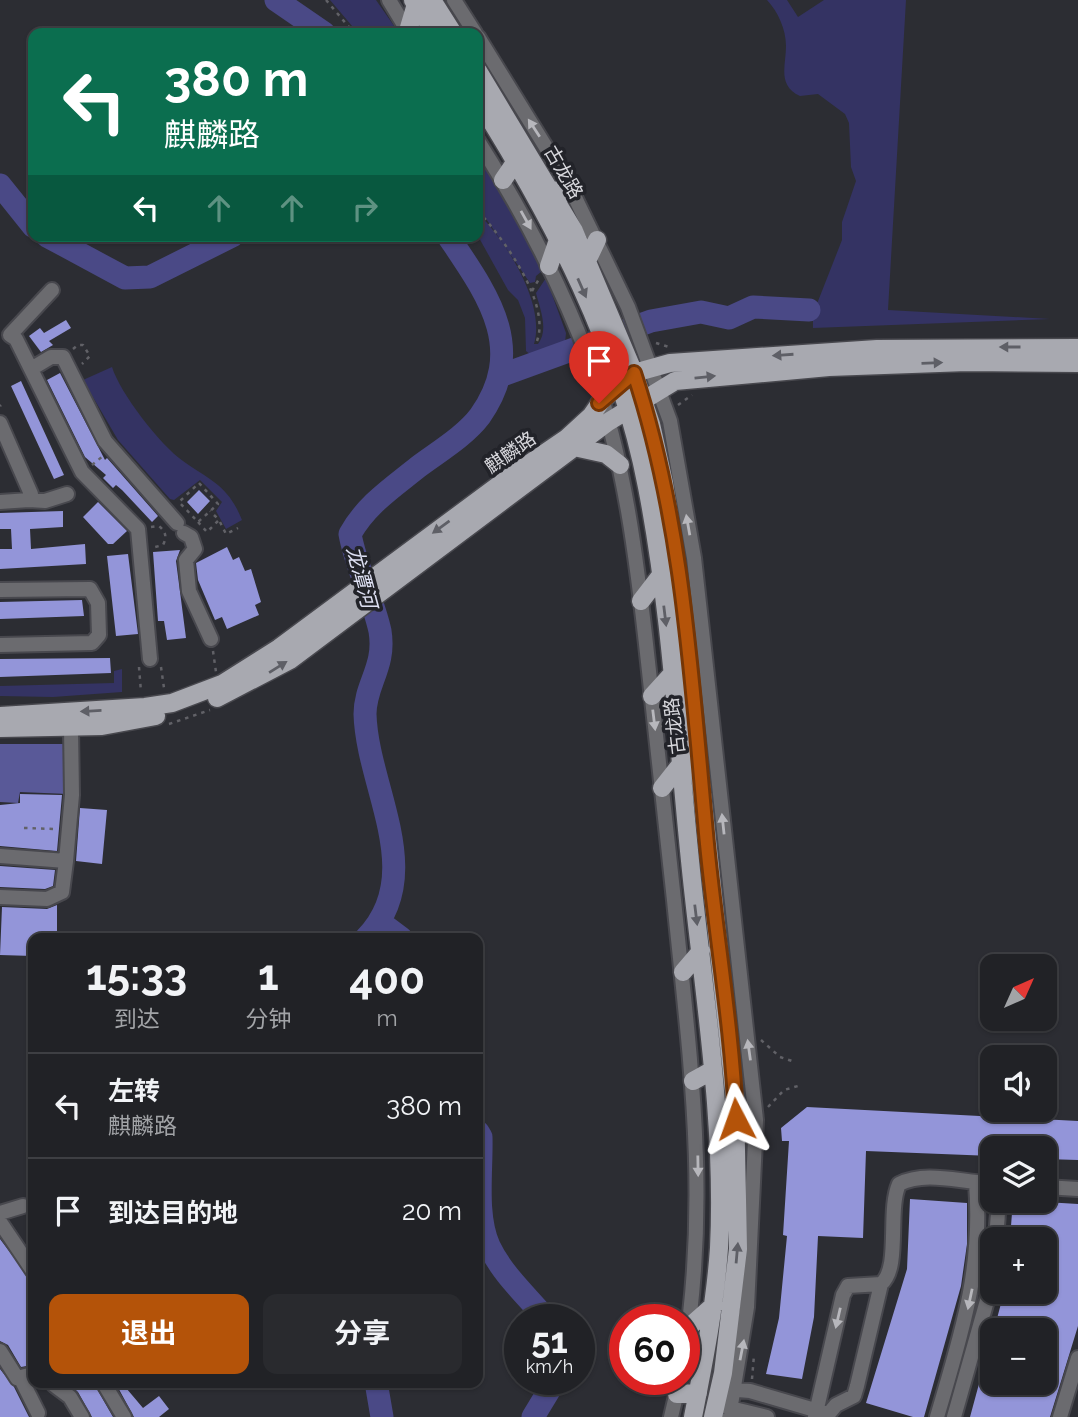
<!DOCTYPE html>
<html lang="zh">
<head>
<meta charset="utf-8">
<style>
	:root { --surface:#212226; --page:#292a2e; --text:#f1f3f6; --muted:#a2a4a7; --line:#3e3f43; --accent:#b45309 }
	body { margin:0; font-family:Raleway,"Noto Sans SC",sans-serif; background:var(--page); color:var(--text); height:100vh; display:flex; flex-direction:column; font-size:26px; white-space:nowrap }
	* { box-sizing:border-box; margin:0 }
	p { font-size:23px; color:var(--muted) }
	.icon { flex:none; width:38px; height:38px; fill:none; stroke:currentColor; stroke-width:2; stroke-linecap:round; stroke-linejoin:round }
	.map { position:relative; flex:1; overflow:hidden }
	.panel { position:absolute; left:28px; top:933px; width:455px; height:455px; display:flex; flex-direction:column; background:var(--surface); border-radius:14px; box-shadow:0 2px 5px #0004,0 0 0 2px var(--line) }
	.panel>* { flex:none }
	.banner { position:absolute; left:28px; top:28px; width:455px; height:214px; border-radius:14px; box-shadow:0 2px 5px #0004,0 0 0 2px var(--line); background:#0b6e4f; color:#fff; overflow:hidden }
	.needle { width:46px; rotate:45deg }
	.buttons { position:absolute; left:980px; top:954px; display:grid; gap:14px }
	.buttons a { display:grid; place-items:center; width:77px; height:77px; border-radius:14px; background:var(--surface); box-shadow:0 2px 5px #0004,0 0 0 2px var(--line); font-size:35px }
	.speed { position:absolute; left:504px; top:1304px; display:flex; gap:14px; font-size:35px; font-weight:700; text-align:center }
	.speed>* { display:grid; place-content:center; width:91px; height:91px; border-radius:50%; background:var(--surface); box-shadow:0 2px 5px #0004,0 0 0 2px var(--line); line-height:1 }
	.speed small { font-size:18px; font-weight:400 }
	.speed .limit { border:10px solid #d22; background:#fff; color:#111 }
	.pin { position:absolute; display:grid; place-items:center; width:60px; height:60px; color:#fff; margin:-72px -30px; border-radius:50% 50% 50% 0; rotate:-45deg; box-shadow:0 0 7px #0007 }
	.pin .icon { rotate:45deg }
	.me { position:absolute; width:77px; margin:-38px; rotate:356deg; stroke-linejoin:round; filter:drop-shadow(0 0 5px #0008) }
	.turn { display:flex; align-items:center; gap:24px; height:147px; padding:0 21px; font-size:32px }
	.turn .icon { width:91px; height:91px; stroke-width:2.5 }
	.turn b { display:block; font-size:49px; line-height:60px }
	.lanes { display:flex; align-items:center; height:66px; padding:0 21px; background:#0003; justify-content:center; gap:35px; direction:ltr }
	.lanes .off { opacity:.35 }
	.eta { display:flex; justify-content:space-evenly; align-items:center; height:119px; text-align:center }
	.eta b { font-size:42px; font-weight:700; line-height:49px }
	.action { display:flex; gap:14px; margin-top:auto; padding:14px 21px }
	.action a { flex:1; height:80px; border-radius:14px; background:var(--accent); color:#fff; font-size:28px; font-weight:700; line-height:80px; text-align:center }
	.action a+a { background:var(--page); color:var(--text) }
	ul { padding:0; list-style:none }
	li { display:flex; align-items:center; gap:21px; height:105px; padding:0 21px; border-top:2px solid var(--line) }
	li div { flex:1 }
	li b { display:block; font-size:26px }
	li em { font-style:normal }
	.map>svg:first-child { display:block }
	.green { fill:#343363 }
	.forest { fill:#595998 }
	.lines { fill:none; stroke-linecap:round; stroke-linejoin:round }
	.river { stroke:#4a4986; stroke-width:23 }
	.building { fill:#9395d9 }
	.minor-casing { stroke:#48484e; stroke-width:18 }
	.major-casing { stroke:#48484e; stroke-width:21 }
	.path { stroke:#616167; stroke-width:2.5; stroke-dasharray:3.5 5; stroke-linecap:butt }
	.minor { stroke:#6b6b6f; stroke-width:14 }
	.major { stroke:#a8a9b0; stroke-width:18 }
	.oneway { fill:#b7b7bc }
	.oneway2 { fill:#5e5f66 }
	.route-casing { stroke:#753606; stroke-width:18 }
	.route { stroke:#b45309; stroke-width:12 }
	.labels { text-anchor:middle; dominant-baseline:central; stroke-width:7; stroke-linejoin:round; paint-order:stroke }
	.street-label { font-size:19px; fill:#d8d8dd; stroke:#222329 }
	.water-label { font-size:21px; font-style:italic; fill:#dee0f3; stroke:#222329 }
</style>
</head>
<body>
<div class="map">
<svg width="1078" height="1417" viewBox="0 0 1078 1417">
	<rect width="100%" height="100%" fill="#2c2d33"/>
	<path class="green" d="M 330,0 L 376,0 L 399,33 L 358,33 Z
		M 767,0 L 787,0 L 798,17 L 824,0 L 906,0 L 888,310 L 1050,319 L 813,328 L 813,314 L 842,240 L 842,222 L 856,181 L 851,167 L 849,123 L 845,114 L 818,94 L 800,96 C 777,85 786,66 786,46 C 786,29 778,12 767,0 Z
		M 478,154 L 537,259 L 542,271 L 536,276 L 535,282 L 530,283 L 478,207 Z
		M 478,213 C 506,241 546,304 534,344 L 538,344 C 549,330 540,309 536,293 L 546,278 L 566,333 L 565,343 L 532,356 L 526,351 L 525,318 L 518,300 L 508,290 L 478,236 Z
		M 112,367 C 120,393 160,445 183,461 C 211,481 228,485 242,520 L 226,529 L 216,511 L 222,502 L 200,480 L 174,500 L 170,499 L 118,440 L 83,380 Z
		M 122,669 L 122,692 L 53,697 L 0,696 L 0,686 L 114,683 L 114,671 Z"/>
	<path class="forest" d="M 0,744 L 66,744 L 68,794 L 20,792 L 18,803 L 0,802 Z"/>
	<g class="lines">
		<path class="river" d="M 276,0 L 324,33
			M 0,185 L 33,226
			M 47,236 L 125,278 L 150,277 L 232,236
			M 500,376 L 651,321 L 701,312 L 729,318 L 753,307 L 809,310
			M 381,923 L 401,938
			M 366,938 C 428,874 367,788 365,714 C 365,684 386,667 380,631 C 373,598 356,568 350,534 C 366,505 392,488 418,467 C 438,452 465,436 480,416 C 528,348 487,294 448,236
			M 478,1132 L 481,1137 C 482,1170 475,1215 489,1246 C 502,1274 528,1297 547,1320
			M 376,1382 L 382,1417
			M 533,1417 L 556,1379"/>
	</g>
	<path class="building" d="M 66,320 L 71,328 L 49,341 L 53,345 L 41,352 L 29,336 L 40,328 L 44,333 Z
		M 60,373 L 105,460 L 107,458 L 158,516 L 152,522 L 122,490 L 116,485 L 113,488 L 103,478 L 106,475 L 85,457 L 47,380 Z
		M 21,381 L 64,475 L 54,479 L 11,386 Z
		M 199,490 L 210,501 L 198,514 L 187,502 Z
		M 98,502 L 127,531 L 113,544 L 108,544 L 83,517 Z
		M 63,511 L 63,527 L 30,529 L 31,549 L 85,544 L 86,564 L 0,569 L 0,549 L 12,549 L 11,529 L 0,529 L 0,513 Z
		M 227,547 L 233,560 L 239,557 L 245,571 L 251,569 L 261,602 L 255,605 L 259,615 L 227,629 L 222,617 L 215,620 L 198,580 L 196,563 Z
		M 180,550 L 176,561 L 186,638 L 167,640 L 164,621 L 158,621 L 153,552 Z
		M 128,554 L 138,634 L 116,636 L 107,556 Z
		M 82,600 L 84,616 L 0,619 L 0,602 Z
		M 110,658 L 111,673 L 0,677 L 0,659 Z
		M 20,794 L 62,795 L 57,851 L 0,846 L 0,805 L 20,803 Z
		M 80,808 L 107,810 L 102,864 L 76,861 Z
		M 0,866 L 55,870 L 53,886 L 45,889 L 0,887 Z
		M 57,905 L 57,934 L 33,934 L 33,956 L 0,955 L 2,907 L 47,909 Z
		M 807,1107 L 1078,1121 L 1078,1160 L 1045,1159 L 1045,1148 L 992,1148 L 992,1156 L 866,1151 L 863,1238 L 818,1236 L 814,1317 L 802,1379 L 766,1374 L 779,1318 L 787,1236 L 783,1235 L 789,1141 L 782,1141 L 781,1128 Z
		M 910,1199 L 967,1203 L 967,1244 L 961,1286 L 924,1417 L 913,1417 L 866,1403 L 907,1269 Z
		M 1013,1200 L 1078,1204 L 1078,1326 L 1050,1417 L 970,1417 L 989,1347 L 992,1347 L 992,1382 L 1045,1382 L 1045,1330 L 994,1330 L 1004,1292 L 1045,1292 L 1045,1239 L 1010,1239 Z
		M 0,1239 L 33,1283 L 33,1365 L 21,1367 L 8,1345 L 0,1341 Z
		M 0,1369 L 14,1387 L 29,1417 L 0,1417 Z
		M 67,1382 L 93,1382 L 113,1417 L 92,1417 L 78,1392 Z
		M 115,1382 L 121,1382 L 143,1408 L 159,1396 L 169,1409 L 159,1417 L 134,1417 Z"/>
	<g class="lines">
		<g class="minor-casing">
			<path id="minor" d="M 389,0 L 409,33
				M 454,0 L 475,33
				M 478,37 L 568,183 L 628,307 L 670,421 L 694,558 L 756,1120 L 747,1307 L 729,1417
				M 478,141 C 523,212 562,286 591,365 C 625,461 637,561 648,662 C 657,741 666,820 674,900 C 690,1059 710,1197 684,1358
				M 52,290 L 10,335 L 16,339 L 82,472 L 138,529 L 150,659
				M 31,369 L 51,357 L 63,357 L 105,441 L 177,523
				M 0,423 L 31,494 L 29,500 L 0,502
				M 29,500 L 45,501 L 67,494
				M 184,533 L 191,537 L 195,549 L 186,560 L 189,591 L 211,639
				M 0,590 L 90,589 L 98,603 L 99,635 L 92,643 L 0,645
				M 0,856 L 66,861 L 72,795 L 71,728
				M 0,897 L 47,899 L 62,892 L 66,861
				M 1045,1187 L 1078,1189
				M 0,1213 L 23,1206
				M 0,1222 L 33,1271
				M 996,1239 L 999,1200
				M 0,1351 L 17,1378 L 33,1374
				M 21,1379 L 38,1413
				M 103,1382 L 124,1417
				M 54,1385 L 70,1397 L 82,1417
				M 726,1389 L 750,1391 L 825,1413
				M 722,1406 L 767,1417
				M 671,1417 L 680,1379
				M 815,1417 L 843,1295 L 848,1286 L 881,1284
				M 826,1417 L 836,1405 L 854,1396 L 857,1386 L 881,1284 C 901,1268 887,1211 899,1184 C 927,1170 962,1183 992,1183
				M 937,1417 C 961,1335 983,1270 976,1183
				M 954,1417 L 992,1283
				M 1060,1417 L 1078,1358"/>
		</g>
		<g class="major-casing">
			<path id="major" d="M 413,0 L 435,33
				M 432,0 L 453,33
				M 408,31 L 416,4
				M 478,71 L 574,231 L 634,373 L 651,424 L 664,483 L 680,587 L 735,1101 L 738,1249 L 723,1373 L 713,1417
				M 478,100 C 553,219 620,347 647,487 C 672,616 678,749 692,880 C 705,1002 725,1126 719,1248 C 715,1306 704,1361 693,1417
				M 503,180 L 516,161
				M 558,202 L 566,179
				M 587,261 L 597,240
				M 549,266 L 559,237
				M 574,447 L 606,454 L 620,465
				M 641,601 L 661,575
				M 652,696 L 672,674
				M 217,698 L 290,660 L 608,422 L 675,381 L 829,367 L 967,362 L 1078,363
				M 0,716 L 145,707 L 172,703 L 222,684 L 279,648 L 511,476 L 567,438 L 591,416 L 602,400 L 634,373 L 670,363 L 877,349 L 1078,348
				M 0,728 L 102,726 L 156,716
				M 662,788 L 681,764
				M 683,972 L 701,951
				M 693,1081 L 713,1070
				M 688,1328 L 714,1305
				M 677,1394 L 698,1393"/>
		</g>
		<path class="path" d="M 326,0 L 354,33
			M 478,211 C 503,238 551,303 537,341
			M 532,291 L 539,279
			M 656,343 L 669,347
			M 73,349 L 78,345 L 83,345 L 90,356 L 82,364
			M 678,405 L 692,395
			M 0,406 L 1,405
			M 92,465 L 103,456
			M 199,483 L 218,504 L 198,522 L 179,502 Z
			M 198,522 L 207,532 L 219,520 L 210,511
			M 220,522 L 226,534 L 238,528
			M 151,527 L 159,526 C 166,532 167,537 163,545 L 151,548
			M 213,651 L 216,672
			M 139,667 L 141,692
			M 161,667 L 164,688
			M 169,724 L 210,710
			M 24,828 L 56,829
			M 761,1040 L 780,1057 L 795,1062
			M 768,1107 L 784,1090 L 798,1086
			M 752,1379 L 754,1355"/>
		<use href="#minor" class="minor"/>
		<use href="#major" class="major"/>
	</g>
	<defs><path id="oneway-solid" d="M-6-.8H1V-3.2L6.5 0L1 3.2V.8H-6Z" transform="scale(1.75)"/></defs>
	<g class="oneway">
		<use href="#oneway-solid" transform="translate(534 128) rotate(-123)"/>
		<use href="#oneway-solid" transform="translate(526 220) rotate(61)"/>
		<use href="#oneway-solid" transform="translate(688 525) rotate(-100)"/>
		<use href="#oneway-solid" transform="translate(654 720) rotate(83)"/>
		<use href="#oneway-solid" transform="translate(723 824) rotate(-96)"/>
		<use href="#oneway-solid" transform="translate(749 1050) rotate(-98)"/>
		<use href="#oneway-solid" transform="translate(698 1166) rotate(89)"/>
		<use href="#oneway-solid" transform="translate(970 1299) rotate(102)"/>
		<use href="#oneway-solid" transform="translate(838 1318) rotate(103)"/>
		<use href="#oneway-solid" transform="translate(742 1350) rotate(-79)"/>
	</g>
	<g class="oneway2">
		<use href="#oneway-solid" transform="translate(582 288) rotate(66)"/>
		<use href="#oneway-solid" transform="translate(1010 347) rotate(-180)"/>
		<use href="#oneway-solid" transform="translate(783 355) rotate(176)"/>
		<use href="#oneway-solid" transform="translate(932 363) rotate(-2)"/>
		<use href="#oneway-solid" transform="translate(705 377) rotate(-6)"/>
		<use href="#oneway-solid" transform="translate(441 527) rotate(144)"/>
		<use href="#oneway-solid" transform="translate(665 616) rotate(83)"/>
		<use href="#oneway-solid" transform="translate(278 667) rotate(-32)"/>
		<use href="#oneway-solid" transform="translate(91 711) rotate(177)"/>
		<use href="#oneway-solid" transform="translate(696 915) rotate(83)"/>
		<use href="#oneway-solid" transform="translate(737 1253) rotate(-85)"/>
	</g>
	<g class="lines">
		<g class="route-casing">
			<path id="route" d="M 599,403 L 634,373 C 684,524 692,687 707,844 C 716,936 732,1027 736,1119"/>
		</g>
		<use href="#route" class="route"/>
	</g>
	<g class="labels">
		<g class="street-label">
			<text transform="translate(564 172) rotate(60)">古龙路</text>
			<text transform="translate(510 452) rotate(-35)">麒麟路</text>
			<text transform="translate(674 726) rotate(-97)">古龙路</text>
		</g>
		<g class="water-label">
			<text transform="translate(362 577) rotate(75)">龙潭河</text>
		</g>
	</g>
</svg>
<div class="buttons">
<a><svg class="needle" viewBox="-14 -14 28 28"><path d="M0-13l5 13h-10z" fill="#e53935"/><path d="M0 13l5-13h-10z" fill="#a2a4a7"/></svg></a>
<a><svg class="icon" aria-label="sound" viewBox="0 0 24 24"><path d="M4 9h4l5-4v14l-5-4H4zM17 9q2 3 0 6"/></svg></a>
<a><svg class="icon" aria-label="layers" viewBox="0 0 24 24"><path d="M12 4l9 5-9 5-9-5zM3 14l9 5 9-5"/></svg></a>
<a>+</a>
<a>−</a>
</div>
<div class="speed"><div>51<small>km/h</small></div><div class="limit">60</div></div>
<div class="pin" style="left:599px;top:403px;background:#d93025"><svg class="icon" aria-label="arrive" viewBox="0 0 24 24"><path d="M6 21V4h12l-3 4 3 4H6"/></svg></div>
<svg class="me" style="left:736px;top:1119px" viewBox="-20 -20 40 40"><path d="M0-17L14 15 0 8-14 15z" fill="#b45309" stroke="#fff" stroke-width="4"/></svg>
<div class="banner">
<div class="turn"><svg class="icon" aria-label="left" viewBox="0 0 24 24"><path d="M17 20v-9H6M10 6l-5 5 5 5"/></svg><div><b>380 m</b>麒麟路</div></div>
<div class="lanes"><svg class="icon" aria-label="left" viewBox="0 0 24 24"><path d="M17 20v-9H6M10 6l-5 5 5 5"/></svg><svg class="icon off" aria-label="ahead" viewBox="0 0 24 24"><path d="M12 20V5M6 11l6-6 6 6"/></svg><svg class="icon off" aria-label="ahead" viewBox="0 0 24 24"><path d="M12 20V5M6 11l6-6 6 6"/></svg><svg class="icon off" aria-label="right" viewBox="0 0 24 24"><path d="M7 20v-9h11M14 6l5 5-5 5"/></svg></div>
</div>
<section class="panel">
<div class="eta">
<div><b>15:33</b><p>到达</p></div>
<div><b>1</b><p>分钟</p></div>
<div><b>400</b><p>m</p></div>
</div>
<ul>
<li><svg class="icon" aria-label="left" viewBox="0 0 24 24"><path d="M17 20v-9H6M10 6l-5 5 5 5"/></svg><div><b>左转</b><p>麒麟路</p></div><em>380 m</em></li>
<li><svg class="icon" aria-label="arrive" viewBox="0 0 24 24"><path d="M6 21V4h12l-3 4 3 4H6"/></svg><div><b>到达目的地</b></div><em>20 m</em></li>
</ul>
<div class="action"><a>退出</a><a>分享</a></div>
</section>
</div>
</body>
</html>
